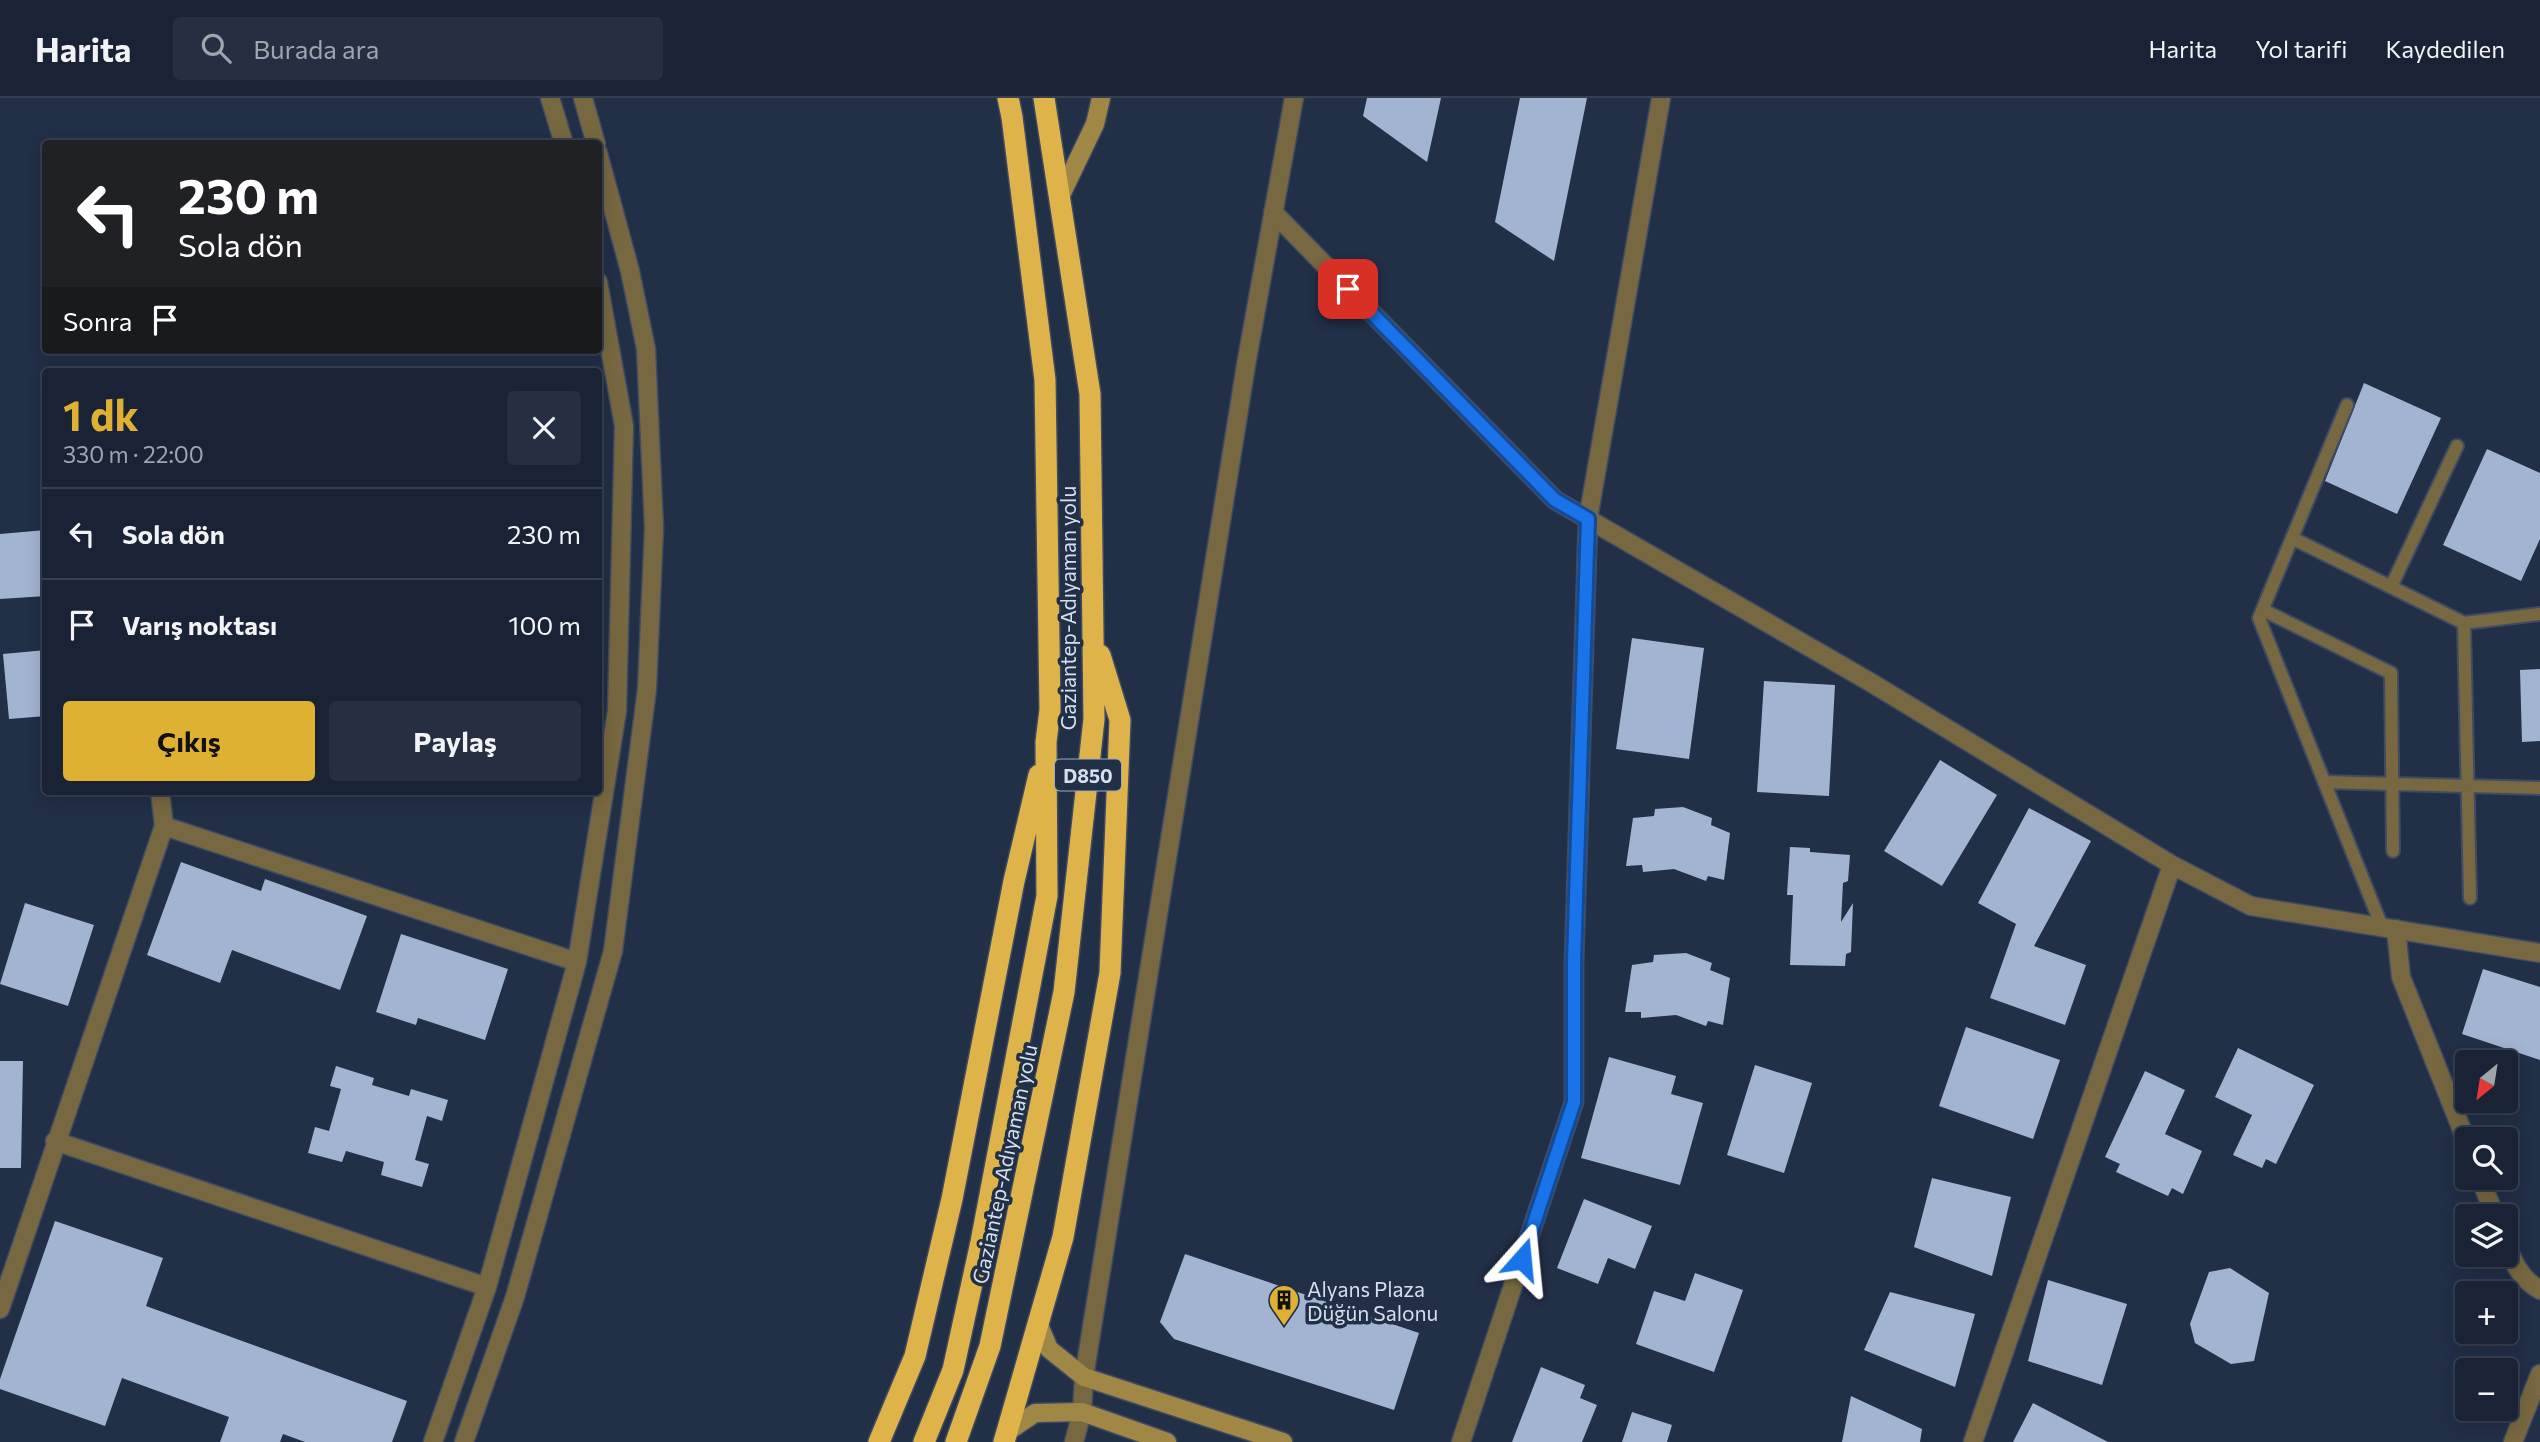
<!DOCTYPE html>
<html lang="tr">
<head>
<meta charset="utf-8">
<style>
	:root { --surface:#192335; --page:#262f41; --text:#f1f3f6; --muted:#9fa4ad; --line:#374050; --accent:#dfb133 }
	body { margin:0; font-family:Commissioner,sans-serif; background:var(--page); color:var(--text); height:100vh; display:flex; flex-direction:column; font-size:26px; white-space:nowrap }
	* { box-sizing:border-box; margin:0 }
	p { font-size:23px; color:var(--muted) }
	.icon { flex:none; width:38px; height:38px; fill:none; stroke:currentColor; stroke-width:2; stroke-linecap:round; stroke-linejoin:round }
	.map { position:relative; flex:1; overflow:hidden }
	.side { position:absolute; left:42px; top:270px; width:560px; height:427px; display:flex; flex-direction:column; background:var(--surface); border-radius:7px; box-shadow:0 4px 18px #0003,0 0 0 2px var(--line) }
	.side>* { flex:none }
	.guide { position:absolute; left:42px; top:42px; width:560px; height:214px; border-radius:7px; box-shadow:0 4px 18px #0003,0 0 0 2px var(--line); background:#202124; color:#fff; overflow:hidden }
	.needle { width:46px; rotate:210deg }
	.buttons { position:absolute; left:2455px; top:952px; display:grid; gap:14px }
	.buttons a { display:grid; place-items:center; width:63px; height:63px; border-radius:7px; background:var(--surface); box-shadow:0 4px 18px #0003,0 0 0 2px var(--line); font-size:35px }
	.pin { position:absolute; display:grid; place-items:center; width:60px; height:60px; color:#fff; margin:-30px; border-radius:14px; box-shadow:0 4px 10px #0006 }
	.me { position:absolute; width:77px; margin:-38px; rotate:18deg; stroke-linejoin:round; filter:drop-shadow(0 0 5px #0008) }
	.turn { display:flex; align-items:center; gap:24px; height:147px; padding:0 21px; font-size:32px }
	.turn .icon { width:91px; height:91px; stroke-width:2.5 }
	.turn b { display:block; font-size:49px; line-height:60px }
	.then { display:flex; align-items:center; height:66px; padding:0 21px; background:#0003; gap:14px; font-size:26px }
	.round { display:grid; place-items:center; flex:none; width:74px; height:74px; border-radius:7px; background:var(--page) }
	.head { display:flex; align-items:center; justify-content:space-between; height:119px; padding:0 21px }
	h1 { font-size:42px; font-weight:700; line-height:52px; color:var(--accent) }
	.action { display:flex; gap:14px; margin-top:auto; padding:14px 21px }
	.action a { flex:1; height:80px; border-radius:7px; background:var(--accent); color:#111; font-size:28px; font-weight:700; line-height:80px; text-align:center }
	.action a+a { background:var(--page); color:var(--text) }
	ul { padding:0; list-style:none }
	li { display:flex; align-items:center; gap:21px; height:91px; padding:0 21px; border-top:2px solid var(--line) }
	li div { flex:1 }
	li b { display:block; font-size:26px }
	li em { font-style:normal }
	header { display:flex; align-items:center; gap:42px; box-sizing:border-box; height:98px; padding:0 35px; background:var(--surface); border-bottom:2px solid var(--line) }
	header strong { font-size:33px }
	nav { display:flex; gap:38px; margin-inline-start:auto; font-size:24px }
	.search { width:490px; height:63px; background:var(--page); display:flex; align-items:center; gap:18px; box-sizing:border-box; padding:0 24px; border-radius:7px; color:var(--muted); font-size:26px }
	.map>svg:first-child { display:block }
	.building { fill:#a3b4d2 }
	.lines { fill:none; stroke-linecap:round; stroke-linejoin:round }
	.lane-casing { stroke:#3e4b62; stroke-width:16 }
	.street-casing { stroke:#3e4b62; stroke-width:21 }
	.secondary-casing { stroke:#3e4b62; stroke-width:21 }
	.highway-casing { stroke:#3e4b62; stroke-width:24 }
	.lane { stroke:#786841; stroke-width:12 }
	.street { stroke:#786841; stroke-width:18 }
	.secondary { stroke:#a18746; stroke-width:18 }
	.highway { stroke:#deb44a; stroke-width:21 }
	.route-casing { stroke:#114b97; stroke-width:18 }
	.route { stroke:#1a73e8; stroke-width:12 }
	.labels { text-anchor:middle; dominant-baseline:central; stroke-width:7; stroke-linejoin:round; paint-order:stroke }
	.shield { fill:#212f47; stroke:#a0aabc; stroke-width:2 }
	.shield-label { font-size:19px; font-weight:bold; fill:#d6dfee }
	.street-label { font-size:21px; fill:#d6dfee; stroke:#212f47 }
	.poi-label { font-size:21px; fill:#d6dfee; stroke:#212f47; text-anchor:start }
</style>
</head>
<body>
<header>
<strong>Harita</strong>
<div class="search"><svg class="icon" aria-label="search" viewBox="0 0 24 24"><circle cx="10" cy="10" r="6"/><path d="M15 15l6 6"/></svg>Burada ara</div>
<nav><a>Harita</a><a>Yol tarifi</a><a>Kaydedilen</a></nav>
</header>
<div class="map">
<svg width="2540" height="1344" viewBox="0 0 2540 1344">
	<rect width="100%" height="100%" fill="#212f47"/>
	<path class="building" d="M 1367,0 L 1441,0 L 1427,64 L 1363,18 Z
		M 1520,0 L 1587,0 L 1554,163 L 1495,124 Z
		M 2364,285 L 2441,320 L 2397,416 L 2325,383 Z
		M 2487,351 L 2540,375 L 2540,441 L 2521,483 L 2443,447 Z
		M 46,432 L 46,498 L 0,501 L 0,436 Z
		M 1632,540 L 1704,550 L 1689,661 L 1616,651 Z
		M 46,552 L 46,618 L 9,621 L 3,556 Z
		M 2540,571 L 2540,643 L 2522,644 L 2520,572 Z
		M 1764,583 L 1835,587 L 1829,698 L 1757,694 Z
		M 1940,662 L 1997,697 L 1942,788 L 1884,753 Z
		M 1683,709 L 1712,720 L 1711,727 L 1730,735 L 1724,782 L 1708,778 L 1706,783 L 1674,771 L 1643,774 L 1642,767 L 1626,768 L 1633,720 L 1654,718 L 1655,711 Z
		M 2029,710 L 2091,743 L 2034,848 L 2086,867 L 2065,927 L 1990,900 L 2016,826 L 1978,805 Z
		M 1790,749 L 1810,750 L 1810,754 L 1850,757 L 1848,783 L 1843,785 L 1841,824 L 1853,805 L 1851,854 L 1846,856 L 1845,868 L 1790,867 L 1793,797 L 1787,797 Z
		M 181,764 L 261,793 L 265,781 L 367,818 L 340,892 L 232,852 L 220,885 L 147,857 Z
		M 25,805 L 94,827 L 68,908 L 0,886 Z
		M 401,836 L 508,871 L 485,942 L 418,920 L 416,927 L 376,914 Z
		M 1686,855 L 1712,865 L 1710,872 L 1730,880 L 1723,927 L 1708,923 L 1706,928 L 1676,917 L 1641,920 L 1641,914 L 1625,914 L 1632,867 L 1653,864 L 1654,857 Z
		M 2483,871 L 2540,889 L 2540,962 L 2462,936 Z
		M 1966,929 L 2060,962 L 2033,1041 L 1939,1008 Z
		M 2238,950 L 2314,987 L 2276,1066 L 2266,1061 L 2262,1070 L 2233,1057 L 2252,1017 L 2215,999 Z
		M 1609,959 L 1676,978 L 1671,996 L 1703,1005 L 1680,1087 L 1581,1060 Z
		M 0,963 L 23,963 L 21,1070 L 0,1070 Z
		M 1755,967 L 1812,985 L 1784,1075 L 1727,1057 Z
		M 336,968 L 374,980 L 372,987 L 409,998 L 411,991 L 448,1002 L 442,1023 L 427,1018 L 415,1062 L 429,1066 L 422,1089 L 381,1077 L 384,1064 L 346,1053 L 342,1064 L 308,1055 L 315,1029 L 329,1033 L 341,991 L 330,988 Z
		M 2145,973 L 2185,992 L 2165,1036 L 2202,1053 L 2183,1096 L 2172,1090 L 2168,1098 L 2116,1074 L 2120,1066 L 2105,1059 Z
		M 1932,1080 L 2011,1099 L 1992,1178 L 1914,1149 Z
		M 1584,1101 L 1652,1128 L 1635,1171 L 1608,1160 L 1598,1186 L 1557,1170 Z
		M 55,1123 L 163,1160 L 146,1208 L 407,1303 L 392,1344 L 305,1344 L 283,1336 L 280,1344 L 220,1344 L 229,1319 L 122,1280 L 105,1328 L 0,1291 L 0,1281 Z
		M 1185,1156 L 1419,1235 L 1394,1312 L 1174,1241 L 1160,1224 Z
		M 2230,1170 L 2269,1195 L 2254,1263 L 2231,1266 L 2195,1245 L 2190,1226 L 2209,1174 Z
		M 1695,1175 L 1743,1192 L 1714,1274 L 1636,1246 L 1654,1193 L 1685,1203 Z
		M 2048,1182 L 2127,1206 L 2102,1287 L 2028,1263 Z
		M 1890,1194 L 1975,1216 L 1955,1289 L 1864,1252 Z
		M 1541,1269 L 1585,1287 L 1580,1300 L 1597,1307 L 1582,1344 L 1512,1344 Z
		M 1851,1298 L 1922,1331 L 1920,1344 L 1842,1344 Z
		M 2033,1305 L 2108,1344 L 2013,1344 Z
		M 1632,1314 L 1672,1327 L 1667,1344 L 1622,1344 Z"/>
	<g class="lines">
		<g class="lane-casing">
			<path id="lane" d="M 2347,307 L 2259,520 L 2382,829
				M 2292,440 L 2464,525 L 2470,800
				M 2391,489 L 2457,348
				M 2263,512 L 2391,575 L 2393,753
				M 2464,525 L 2540,516
				M 2324,684 L 2540,690"/>
		</g>
		<g class="street-casing">
			<path id="street" d="M 550,0 L 564,46
				M 583,0 L 596,46
				M 1273,114 L 1555,402 L 1870,584 L 2172,767 L 2251,808 L 2540,855
				M 164,728 L 577,864
				M 2396,831 L 2401,879 L 2468,1047
				M 55,1043 L 487,1189
				M 2480,1080 L 2495,1118
				M 2506,1146 C 2514,1166 2521,1181 2540,1192
				M 0,1211 L 164,728 L 160,693
				M 433,1344 L 487,1189 L 577,864 L 617,613 L 624,328 L 598,184
				M 464,1344 L 515,1199 L 613,853 L 647,591 L 654,430 L 646,251 L 630,173 L 598,55
				M 1074,1344 L 1082,1314 L 1084,1279 L 1246,267 L 1294,0
				M 1461,1344 L 1574,1004 L 1574,864 L 1588,421 L 1661,0
				M 1973,1344 L 2172,767
				M 2513,1344 L 2540,1276"/>
		</g>
		<g class="secondary-casing">
			<path id="secondary" d="M 1060,99 L 1095,26 L 1101,0
				M 1039,1227 L 1049,1251 L 1084,1279 L 1283,1344
				M 1007,1334 L 1035,1315 L 1082,1314 L 1167,1344"/>
		</g>
		<g class="highway-casing">
			<path id="highway" d="M 879,1344 L 915,1258 L 952,1101 L 1014,783 L 1039,677
				M 924,1344 L 953,1272 L 981,1144 L 1047,798 L 1046,644 L 1050,612 L 1045,282 L 1012,19 L 1008,0
				M 956,1344 L 990,1248 L 1064,894 L 1094,621 L 1090,296 L 1044,0
				M 1004,1344 L 1063,1139 L 1110,875 L 1120,622 L 1100,557"/>
		</g>
		<use href="#lane" class="lane"/>
		<use href="#street" class="street"/>
		<use href="#secondary" class="secondary"/>
		<use href="#highway" class="highway"/>
	</g>
	<g class="lines">
		<g class="route-casing">
			<path id="route" d="M 1348,191 L 1555,402 L 1588,421 L 1574,864 L 1574,1004 L 1522,1161"/>
		</g>
		<use href="#route" class="route"/>
	</g>
	<defs>
		<g id="building-pin" transform="scale(1.575)"><path d="M0 17L-7.5 6A9.5 9.5 0 1 1 7.5 6Z" fill="#dfb133" stroke="#212f47"/><path d="M-4-6H4V6H1V3H-1V6H-4ZM-2.5-4.3h1.7v1.8h-1.7ZM.8-4.3h1.7v1.8H.8ZM-2.5-1h1.7V.8h-1.7ZM.8-1h1.7V.8H.8Z" fill="#111"/></g>
	</defs>
	<g fill-rule="evenodd">
		<use href="#building-pin" x="1284" y="1202"/>
	</g>
	<g class="labels">
		<rect class="shield" x="1055" y="661.5" width="66" height="31" rx="5"/>
		<g class="shield-label">
			<text x="1088" y="677">D850</text>
		</g>
		<g class="street-label">
			<text transform="translate(1067 510) rotate(-90)">Gaziantep-Adıyaman yolu</text>
			<text transform="translate(1004 1066) rotate(-78)">Gaziantep-Adıyaman yolu</text>
		</g>
		<g class="poi-label">
			<text x="1307" y="1190">Alyans Plaza<tspan x="1307" dy="24">Düğün Salonu</tspan></text>
		</g>
	</g>
</svg>
<div class="buttons">
<a><svg class="needle" viewBox="-14 -14 28 28"><path d="M0-13l5 13h-10z" fill="#e53935"/><path d="M0 13l5-13h-10z" fill="#9fa4ad"/></svg></a>
<a><svg class="icon" aria-label="search" viewBox="0 0 24 24"><circle cx="10" cy="10" r="6"/><path d="M15 15l6 6"/></svg></a>
<a><svg class="icon" aria-label="layers" viewBox="0 0 24 24"><path d="M12 4l9 5-9 5-9-5zM3 14l9 5 9-5"/></svg></a>
<a>+</a>
<a>−</a>
</div>
<div class="pin" style="left:1348px;top:191px;background:#d93025"><svg class="icon" aria-label="arrive" viewBox="0 0 24 24"><path d="M6 21V4h12l-3 4 3 4H6"/></svg></div>
<svg class="me" style="left:1522px;top:1161px" viewBox="-20 -20 40 40"><path d="M0-17L14 15 0 8-14 15z" fill="#1a73e8" stroke="#fff" stroke-width="4"/></svg>
<div class="guide">
<div class="turn"><svg class="icon" aria-label="left" viewBox="0 0 24 24"><path d="M17 20v-9H6M10 6l-5 5 5 5"/></svg><div><b>230 m</b>Sola dön</div></div>
<div class="then">Sonra<svg class="icon" aria-label="arrive" viewBox="0 0 24 24"><path d="M6 21V4h12l-3 4 3 4H6"/></svg></div>
</div>
<section class="side">
<div class="head"><div><h1>1 dk</h1><p>330 m · 22:00</p></div><a class="round"><svg class="icon" aria-label="close" viewBox="0 0 24 24"><path d="M6 6l12 12M18 6L6 18"/></svg></a></div>
<ul>
<li><svg class="icon" aria-label="left" viewBox="0 0 24 24"><path d="M17 20v-9H6M10 6l-5 5 5 5"/></svg><div><b>Sola dön</b></div><em>230 m</em></li>
<li><svg class="icon" aria-label="arrive" viewBox="0 0 24 24"><path d="M6 21V4h12l-3 4 3 4H6"/></svg><div><b>Varış noktası</b></div><em>100 m</em></li>
</ul>
<div class="action"><a>Çıkış</a><a>Paylaş</a></div>
</section>
</div>
</body>
</html>
